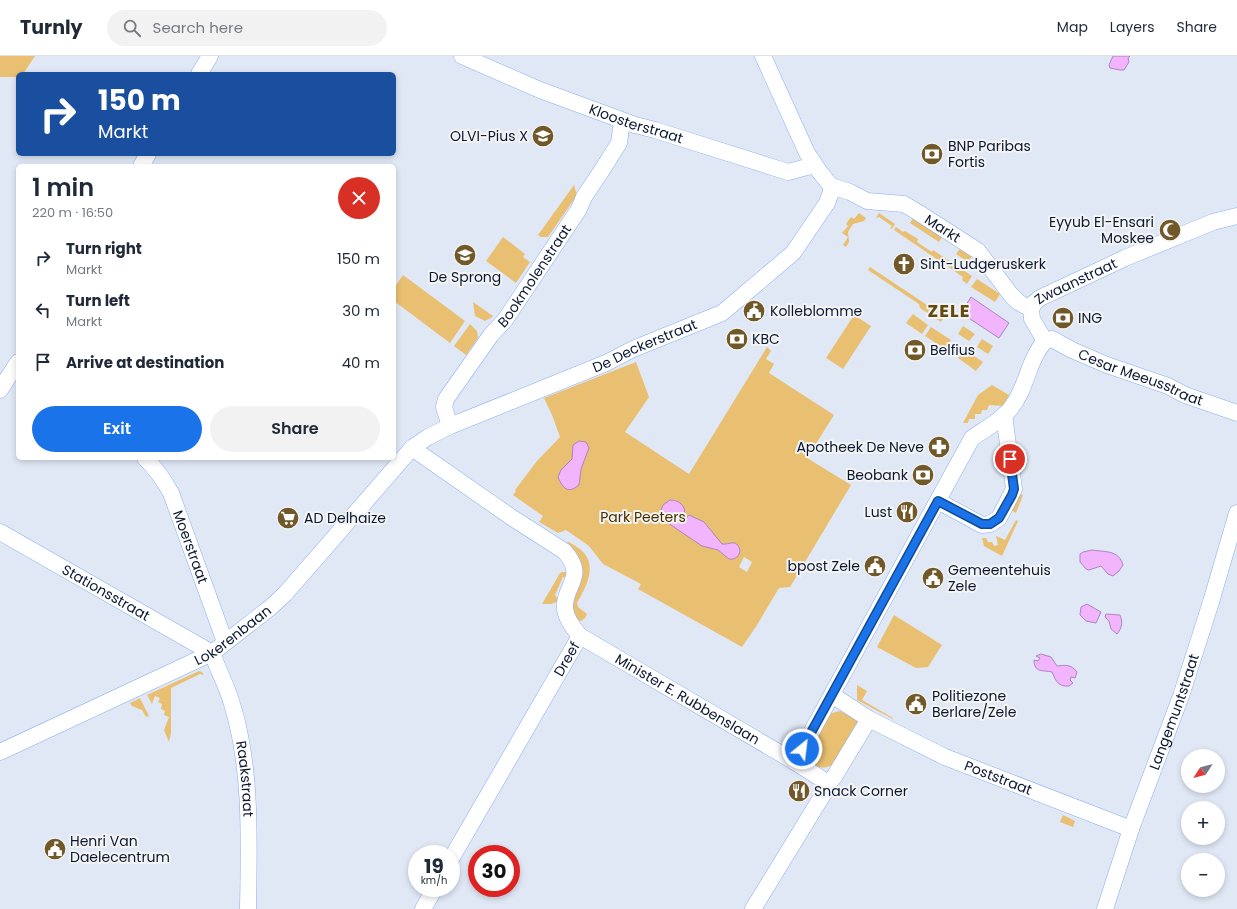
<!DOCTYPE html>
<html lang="en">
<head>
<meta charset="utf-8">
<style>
	:root { --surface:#fff; --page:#f2f2f3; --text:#1f2937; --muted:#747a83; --line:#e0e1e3; --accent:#1a73e8 }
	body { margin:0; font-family:Poppins,sans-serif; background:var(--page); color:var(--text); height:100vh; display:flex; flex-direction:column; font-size:15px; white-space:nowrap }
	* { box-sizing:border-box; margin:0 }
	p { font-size:13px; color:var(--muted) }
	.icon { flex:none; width:22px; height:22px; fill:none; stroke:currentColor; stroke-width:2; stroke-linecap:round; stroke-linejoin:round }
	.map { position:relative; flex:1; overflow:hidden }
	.drawer { position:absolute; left:16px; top:108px; width:380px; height:296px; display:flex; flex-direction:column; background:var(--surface); border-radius:6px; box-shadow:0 2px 6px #0003 }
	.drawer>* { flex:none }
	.guide { position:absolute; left:16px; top:16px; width:380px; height:84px; border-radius:6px; box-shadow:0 2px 6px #0003; background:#1a4fa0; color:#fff; overflow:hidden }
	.needle { width:26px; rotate:234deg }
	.controls { position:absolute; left:1181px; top:693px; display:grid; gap:8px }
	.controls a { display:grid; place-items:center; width:44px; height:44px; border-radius:50%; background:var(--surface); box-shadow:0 2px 6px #0003; font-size:20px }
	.speed { position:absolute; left:408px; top:789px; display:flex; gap:8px; font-size:20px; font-weight:700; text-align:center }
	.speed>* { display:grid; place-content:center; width:52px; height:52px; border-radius:50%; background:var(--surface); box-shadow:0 2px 6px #0003; line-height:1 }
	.speed small { font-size:10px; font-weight:400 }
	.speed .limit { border:6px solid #d22; background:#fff; color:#111 }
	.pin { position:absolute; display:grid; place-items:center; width:34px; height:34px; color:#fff; margin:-17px; border:2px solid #fff; border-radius:50%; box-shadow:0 1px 4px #0007 }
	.me { position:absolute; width:44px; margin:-22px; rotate:29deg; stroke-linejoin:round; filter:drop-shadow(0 0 3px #0008) }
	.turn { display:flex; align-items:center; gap:14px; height:84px; padding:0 16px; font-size:18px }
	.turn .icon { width:52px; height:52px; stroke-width:2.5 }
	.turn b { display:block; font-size:28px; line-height:34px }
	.round { display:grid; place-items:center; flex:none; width:42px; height:42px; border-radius:21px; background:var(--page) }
	.head { display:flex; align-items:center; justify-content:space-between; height:68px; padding:0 16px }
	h1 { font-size:24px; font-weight:600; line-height:30px }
	.cta { display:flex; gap:8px; margin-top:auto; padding:8px 16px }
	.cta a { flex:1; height:46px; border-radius:24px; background:var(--accent); color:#fff; font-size:16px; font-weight:600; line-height:46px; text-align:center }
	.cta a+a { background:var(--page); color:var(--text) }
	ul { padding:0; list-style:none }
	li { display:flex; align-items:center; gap:12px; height:52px; padding:0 16px }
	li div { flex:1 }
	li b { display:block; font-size:15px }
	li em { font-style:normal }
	header { display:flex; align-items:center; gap:24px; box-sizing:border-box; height:56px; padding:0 20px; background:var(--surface); border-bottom:1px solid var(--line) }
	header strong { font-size:19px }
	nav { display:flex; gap:22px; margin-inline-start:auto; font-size:14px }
	.search { width:280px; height:36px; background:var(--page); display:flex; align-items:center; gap:10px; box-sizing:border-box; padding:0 14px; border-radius:22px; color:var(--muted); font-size:15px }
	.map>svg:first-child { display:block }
	.green { fill:#e9bf71; fill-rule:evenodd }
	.water { fill:#f2b4fc; stroke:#ac85bf }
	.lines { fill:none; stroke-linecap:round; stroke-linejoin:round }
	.minor-casing { stroke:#89aef1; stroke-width:17 }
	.minor { stroke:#fff; stroke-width:16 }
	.route-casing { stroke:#114b97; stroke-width:10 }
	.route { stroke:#1a73e8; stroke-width:7 }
	.labels { text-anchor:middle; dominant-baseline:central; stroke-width:4; stroke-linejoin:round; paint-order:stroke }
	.street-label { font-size:14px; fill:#0a1831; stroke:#f4f4f4 }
	.poi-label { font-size:14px; fill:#0a1831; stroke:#f4f4f4; text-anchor:start }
	.park-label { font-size:14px; fill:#483100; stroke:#f4f4f4 }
	.district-label { font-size:18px; font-weight:bold; letter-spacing:1px; fill:#64490f; stroke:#f4f4f4 }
</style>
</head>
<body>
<header>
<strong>Turnly</strong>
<div class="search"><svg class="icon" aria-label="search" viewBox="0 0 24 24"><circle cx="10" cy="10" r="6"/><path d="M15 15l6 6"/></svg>Search here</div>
<nav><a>Map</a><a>Layers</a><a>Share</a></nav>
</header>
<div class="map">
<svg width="1237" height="853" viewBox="0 0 1237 853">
	<rect width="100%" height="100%" fill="#e0e8f6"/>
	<path class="green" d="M 0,0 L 35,0 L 23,18 L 18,18 L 18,21 L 0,21 Z
		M 574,129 L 577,139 L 548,181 L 541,181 L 538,179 Z
		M 859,157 L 866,162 L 864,165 L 853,168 L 848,176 L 849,186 L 846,191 L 843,189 L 848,181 L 842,177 L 848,170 L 846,168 L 851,161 L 854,163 Z
		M 879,157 L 895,168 L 892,173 L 890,172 L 892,170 L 879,161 L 876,162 Z
		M 915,159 L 944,178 L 939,186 L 910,167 Z
		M 896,171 L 903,176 L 905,175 L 918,183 L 917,186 L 932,196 L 933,194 L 951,206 L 950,208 L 961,215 L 963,214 L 972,220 L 967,228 L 962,224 L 963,221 L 894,174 Z
		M 503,181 L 525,198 L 523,201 L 530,206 L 516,227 L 486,205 Z
		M 962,190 L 973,198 L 968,206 L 956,198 Z
		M 870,211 L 939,257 L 941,255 L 946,258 L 941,266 L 920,252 L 919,248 L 868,214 Z
		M 403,219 L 465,265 L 450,287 L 394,245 L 394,232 Z
		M 977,223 L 1000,238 L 995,246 L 971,231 Z
		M 473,246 L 493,260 L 491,262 L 485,265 L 475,260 Z
		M 913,258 L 928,269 L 922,278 L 906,267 Z
		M 854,259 L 871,270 L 843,313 L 826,302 Z
		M 470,268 L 477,275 L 478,282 L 466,299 L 454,290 Z
		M 963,270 L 975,278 L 969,285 L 958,278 Z
		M 931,271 L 951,284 L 945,293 L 925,280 Z
		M 982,283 L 993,290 L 988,298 L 977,291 Z
		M 767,291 L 771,295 L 766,303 L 774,308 L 769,317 L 834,359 L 807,402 L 851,429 L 790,531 L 779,532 L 757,569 L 742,591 L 638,533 L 641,528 L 603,508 L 589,490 L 566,474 L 558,477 L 539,466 L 543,460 L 513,439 L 516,435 L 515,434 L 537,405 L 560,381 L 552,359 L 544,342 L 636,306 L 649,341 L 625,376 L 689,418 ZM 744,501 L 752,506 L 747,516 L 739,511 Z
		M 964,293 L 983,306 L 976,315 L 958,302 Z
		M 992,329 L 1009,339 L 1003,350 L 989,349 L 987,354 L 982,354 L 981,358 L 975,358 L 975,363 L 969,363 L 968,367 L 963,367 L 978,339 Z
		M 1017,437 L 1023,439 L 1016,457 L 1011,454 Z
		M 1016,464 L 1018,465 L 1002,500 L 984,490 L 982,482 L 986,482 L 988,486 L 992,486 L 994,490 L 998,489 L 996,480 L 1005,484 Z
		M 569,486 C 574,489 581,493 584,497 C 597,512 585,533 577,547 L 578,551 L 587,558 L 585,562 L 581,565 L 577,564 L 573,557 L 566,487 Z
		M 562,516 L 566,516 L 568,518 L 567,521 L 563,521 L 555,539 L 559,545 L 551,548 L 542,548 L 560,517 Z
		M 894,559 L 942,589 L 928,611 L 916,612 L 877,591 Z
		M 199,615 L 202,616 L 204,619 L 200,618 L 171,632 L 171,677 L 169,686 L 164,674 L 169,661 L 164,659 L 165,655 L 161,653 L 162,648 L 158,646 L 160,642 L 155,640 L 152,648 L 147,639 Z
		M 857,629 L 867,635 L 862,644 L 893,662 L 893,663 L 857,644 Z
		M 140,642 L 149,660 L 146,661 L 142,654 L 132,650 L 130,647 Z
		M 840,655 L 852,661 L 859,666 L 832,709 C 822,714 814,711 806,705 L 805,701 L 828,660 L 832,657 Z
		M 1063,759 L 1075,765 L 1073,771 L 1060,766 Z"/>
	<path class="water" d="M 1113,0 L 1130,0 L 1128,2 L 1129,6 L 1124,14 L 1120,14 L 1110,12 L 1109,9 Z
		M 971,241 L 1009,267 L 999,282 L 961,257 Z
		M 579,385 L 586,386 L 589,392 L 581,413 L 579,429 C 568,438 563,433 558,421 L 561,414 L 572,403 L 573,389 Z
		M 670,444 C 679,444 687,450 684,460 L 687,461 L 689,459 L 704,466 L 722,488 C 730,489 736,482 740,494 C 740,500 735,504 729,503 L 718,494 L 702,490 L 665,465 L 662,460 L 661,454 L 663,449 Z
		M 1092,494 C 1105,496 1119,494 1123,509 L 1119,515 L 1113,520 L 1108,518 L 1101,510 L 1089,514 L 1086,513 L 1080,506 L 1080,498 L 1083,496 Z
		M 1087,548 L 1101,556 L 1096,567 L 1086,565 L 1080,559 L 1081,551 Z
		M 1106,558 L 1120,559 C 1123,566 1122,572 1117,578 L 1111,573 L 1109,565 L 1105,561 Z
		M 1041,598 L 1051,601 L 1057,610 C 1065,609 1071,608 1077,616 L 1075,622 L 1071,621 L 1070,624 L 1073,627 L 1069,630 C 1058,631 1056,625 1052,616 C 1043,614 1034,617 1034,604 L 1038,605 L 1040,602 L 1036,600 Z"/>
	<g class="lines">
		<g class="minor-casing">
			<g id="minor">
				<path id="s1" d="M 462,0 L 540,34 L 635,69 L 655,74 L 788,116 L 807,111 L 813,107"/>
				<path d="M 763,0 L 807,97 L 819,115 L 831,130"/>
				<path d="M 199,18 L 210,0"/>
				<path d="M 141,110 L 148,98"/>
				<path id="s2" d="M 831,130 L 850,136 L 867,145 L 904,148 L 919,157 L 978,195 L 1011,239 L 1018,246 L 1031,253"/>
				<path id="s3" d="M 1031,253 L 1035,246 L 1040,242 L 1125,202 L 1213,166 L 1237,160"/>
				<path d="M 1031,253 L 1032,263 L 1045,285"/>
				<path id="s4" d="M 1045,285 L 1052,283 L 1072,294 L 1107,309 L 1168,330 L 1185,339 L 1237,357"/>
				<path d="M 0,334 L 18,306"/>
				<path id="s5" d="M 450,370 L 444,351 L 446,343 L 491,279 L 505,264 L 579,153 L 584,141 L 602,114 L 619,87 L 622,65"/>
				<path id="s6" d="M 412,392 L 511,461 L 564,495 C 588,521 563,529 565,553 C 566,562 574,573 580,580 L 795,706"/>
				<path id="s7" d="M 145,402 C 156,413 164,424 171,437 L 225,586"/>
				<path d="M 938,445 L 982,469 L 990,468 L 999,462 L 1014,433 L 1004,359"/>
				<path id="s8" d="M 0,476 L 212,597"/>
				<path id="s9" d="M 212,597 C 218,614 227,630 232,648 C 252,712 249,786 248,853"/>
				<path id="s10" d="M 869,663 L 945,701 L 1131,773"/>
				<path id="s11" d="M 0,696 L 212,597 L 271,551 L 285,538 L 412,392 L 428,381 L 450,370 L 606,307 L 633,293 L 722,257 L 793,197 L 827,147 L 831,136 L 831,130"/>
				<path d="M 828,727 L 795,706 L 972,382 C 985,373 1002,364 1011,352 C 1027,332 1028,304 1045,285"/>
				<path id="s12" d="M 451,803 L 580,580"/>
				<path d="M 423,853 L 435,832"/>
				<path d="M 753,853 L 824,737 L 828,727 L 834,721 L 869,663 L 832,639"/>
				<path id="s13" d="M 1105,853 L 1131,773 L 1181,640 L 1211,546 L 1237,457"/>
			</g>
		</g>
		<use href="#minor" class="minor"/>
	</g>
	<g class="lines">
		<g class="route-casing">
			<path id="route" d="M 802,693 L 938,445 L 982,468 L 990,468 L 999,462 L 1012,439 L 1014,433 L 1010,403"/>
		</g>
		<use href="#route" class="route"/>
	</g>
	<defs>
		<g id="school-disc" transform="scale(1.15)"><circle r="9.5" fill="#715829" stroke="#f4f4f4"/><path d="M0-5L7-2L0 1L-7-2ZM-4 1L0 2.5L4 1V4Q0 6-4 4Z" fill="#fff"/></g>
		<g id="bank-disc" transform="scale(1.15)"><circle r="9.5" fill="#715829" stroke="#f4f4f4"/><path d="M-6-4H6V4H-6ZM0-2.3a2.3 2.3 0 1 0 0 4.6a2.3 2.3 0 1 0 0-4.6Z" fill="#fff"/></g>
		<g id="mosque-disc" transform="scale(1.15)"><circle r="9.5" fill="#715829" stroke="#f4f4f4"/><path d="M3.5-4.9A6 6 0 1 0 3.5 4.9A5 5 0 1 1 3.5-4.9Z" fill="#fff"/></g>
		<g id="church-disc" transform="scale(1.15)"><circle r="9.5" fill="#715829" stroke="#f4f4f4"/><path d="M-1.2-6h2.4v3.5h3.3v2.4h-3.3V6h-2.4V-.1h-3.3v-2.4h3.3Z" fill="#fff"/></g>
		<g id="civic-disc" transform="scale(1.15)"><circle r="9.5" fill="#715829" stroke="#f4f4f4"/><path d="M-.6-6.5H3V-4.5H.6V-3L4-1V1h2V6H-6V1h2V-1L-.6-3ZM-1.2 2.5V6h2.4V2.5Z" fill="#fff"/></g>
		<g id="pharmacy-disc" transform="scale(1.15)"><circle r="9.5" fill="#715829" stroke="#f4f4f4"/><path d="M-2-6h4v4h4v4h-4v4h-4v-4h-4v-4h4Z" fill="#fff"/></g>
		<g id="restaurant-disc" transform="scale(1.15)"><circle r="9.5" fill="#715829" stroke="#f4f4f4"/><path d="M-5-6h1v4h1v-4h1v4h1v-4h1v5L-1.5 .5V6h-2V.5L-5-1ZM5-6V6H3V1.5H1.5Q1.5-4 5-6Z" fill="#fff"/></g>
		<g id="supermarket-disc" transform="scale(1.15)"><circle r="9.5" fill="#715829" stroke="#f4f4f4"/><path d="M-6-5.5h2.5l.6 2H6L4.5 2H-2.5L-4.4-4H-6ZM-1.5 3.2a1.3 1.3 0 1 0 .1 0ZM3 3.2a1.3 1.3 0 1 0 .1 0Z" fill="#fff"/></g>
	</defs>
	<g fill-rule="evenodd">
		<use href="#school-disc" x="543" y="80"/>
		<use href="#bank-disc" x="932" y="98"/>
		<use href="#mosque-disc" x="1170" y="174"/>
		<use href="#school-disc" x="465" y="199"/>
		<use href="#church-disc" x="904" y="208"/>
		<use href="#civic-disc" x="754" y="255"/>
		<use href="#bank-disc" x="1063" y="262"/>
		<use href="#bank-disc" x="737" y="283"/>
		<use href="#bank-disc" x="915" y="294"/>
		<use href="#pharmacy-disc" x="939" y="391"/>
		<use href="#bank-disc" x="923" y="419"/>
		<use href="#restaurant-disc" x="907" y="456"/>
		<use href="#supermarket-disc" x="288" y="462"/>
		<use href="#civic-disc" x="875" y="510"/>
		<use href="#civic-disc" x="933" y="522"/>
		<use href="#civic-disc" x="916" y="648"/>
		<use href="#restaurant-disc" x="799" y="735"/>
		<use href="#civic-disc" x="55" y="793"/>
	</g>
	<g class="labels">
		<g class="street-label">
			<text stroke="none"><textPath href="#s1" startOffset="187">Kloosterstraat</textPath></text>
			<text stroke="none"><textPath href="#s2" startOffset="122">Markt</textPath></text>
			<text stroke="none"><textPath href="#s5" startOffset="180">Bookmolenstraat</textPath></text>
			<text stroke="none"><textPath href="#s3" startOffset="54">Zwaanstraat</textPath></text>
			<text stroke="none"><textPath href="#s11" startOffset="776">De Deckerstraat</textPath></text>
			<text stroke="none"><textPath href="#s4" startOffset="104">Cesar Meeusstraat</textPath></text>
			<text stroke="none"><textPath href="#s7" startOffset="101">Moerstraat</textPath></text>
			<text stroke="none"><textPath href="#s8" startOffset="122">Stationsstraat</textPath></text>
			<text stroke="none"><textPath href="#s11" startOffset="261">Lokerenbaan</textPath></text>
			<text stroke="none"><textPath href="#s12" startOffset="231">Dreef</textPath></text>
			<text stroke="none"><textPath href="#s6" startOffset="402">Minister E. Rubbenslaan</textPath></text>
			<text stroke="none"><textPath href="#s13" startOffset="209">Langemuntstraat</textPath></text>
			<text stroke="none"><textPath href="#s10" startOffset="142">Poststraat</textPath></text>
			<text stroke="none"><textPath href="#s9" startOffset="131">Raakstraat</textPath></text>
		</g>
		<g class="poi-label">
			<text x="528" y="80" text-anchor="end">OLVI-Pius X</text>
			<text x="948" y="90">BNP Paribas<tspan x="948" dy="16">Fortis</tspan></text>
			<text x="1154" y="166" text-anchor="end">Eyyub El-Ensari<tspan x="1154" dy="16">Moskee</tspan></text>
			<text x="920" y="208">Sint-Ludgeruskerk</text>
			<text x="465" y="221" text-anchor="middle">De Sprong</text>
			<text x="770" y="255">Kolleblomme</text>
			<text x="1078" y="262">ING</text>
			<text x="752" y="283">KBC</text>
			<text x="930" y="294">Belfius</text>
			<text x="924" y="391" text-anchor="end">Apotheek De Neve</text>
			<text x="908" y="419" text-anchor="end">Beobank</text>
			<text x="892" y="456" text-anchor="end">Lust</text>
			<text x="304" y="462">AD Delhaize</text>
			<text x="860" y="510" text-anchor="end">bpost Zele</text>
			<text x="948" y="514">Gemeentehuis<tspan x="948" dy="16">Zele</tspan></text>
			<text x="932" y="640">Politiezone<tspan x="932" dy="16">Berlare/Zele</tspan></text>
			<text x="814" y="735">Snack Corner</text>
			<text x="70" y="785">Henri Van<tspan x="70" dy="16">Daelecentrum</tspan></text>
		</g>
		<g class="park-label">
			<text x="643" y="461">Park Peeters</text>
		</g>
		<g class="district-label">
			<text x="949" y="254">ZELE</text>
		</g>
	</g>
</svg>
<div class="controls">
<a><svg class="needle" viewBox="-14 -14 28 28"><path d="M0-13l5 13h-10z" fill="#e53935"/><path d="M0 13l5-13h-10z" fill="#747a83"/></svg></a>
<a>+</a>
<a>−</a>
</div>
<div class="speed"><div>19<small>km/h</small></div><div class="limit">30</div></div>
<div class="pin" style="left:1010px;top:403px;background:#d93025"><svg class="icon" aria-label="arrive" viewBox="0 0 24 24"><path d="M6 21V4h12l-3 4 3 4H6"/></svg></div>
<svg class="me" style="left:802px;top:693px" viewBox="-20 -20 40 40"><circle r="17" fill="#1a73e8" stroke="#fff" stroke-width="3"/><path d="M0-11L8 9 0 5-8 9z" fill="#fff"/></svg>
<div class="guide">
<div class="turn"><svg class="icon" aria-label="right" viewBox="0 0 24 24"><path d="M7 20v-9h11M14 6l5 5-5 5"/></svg><div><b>150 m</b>Markt</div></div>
</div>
<section class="drawer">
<div class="head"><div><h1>1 min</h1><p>220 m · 16:50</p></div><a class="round" style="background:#d93025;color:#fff"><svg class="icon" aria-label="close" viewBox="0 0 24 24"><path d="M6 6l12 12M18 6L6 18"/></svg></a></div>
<ul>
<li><svg class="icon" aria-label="right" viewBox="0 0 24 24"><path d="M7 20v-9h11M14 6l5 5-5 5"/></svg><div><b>Turn right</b><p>Markt</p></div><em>150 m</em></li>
<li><svg class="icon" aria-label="left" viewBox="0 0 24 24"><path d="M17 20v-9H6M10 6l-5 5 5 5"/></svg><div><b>Turn left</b><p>Markt</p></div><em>30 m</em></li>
<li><svg class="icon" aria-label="arrive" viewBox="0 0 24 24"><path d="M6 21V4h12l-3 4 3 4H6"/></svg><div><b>Arrive at destination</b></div><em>40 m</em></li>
</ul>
<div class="cta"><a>Exit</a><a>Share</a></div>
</section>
</div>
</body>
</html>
